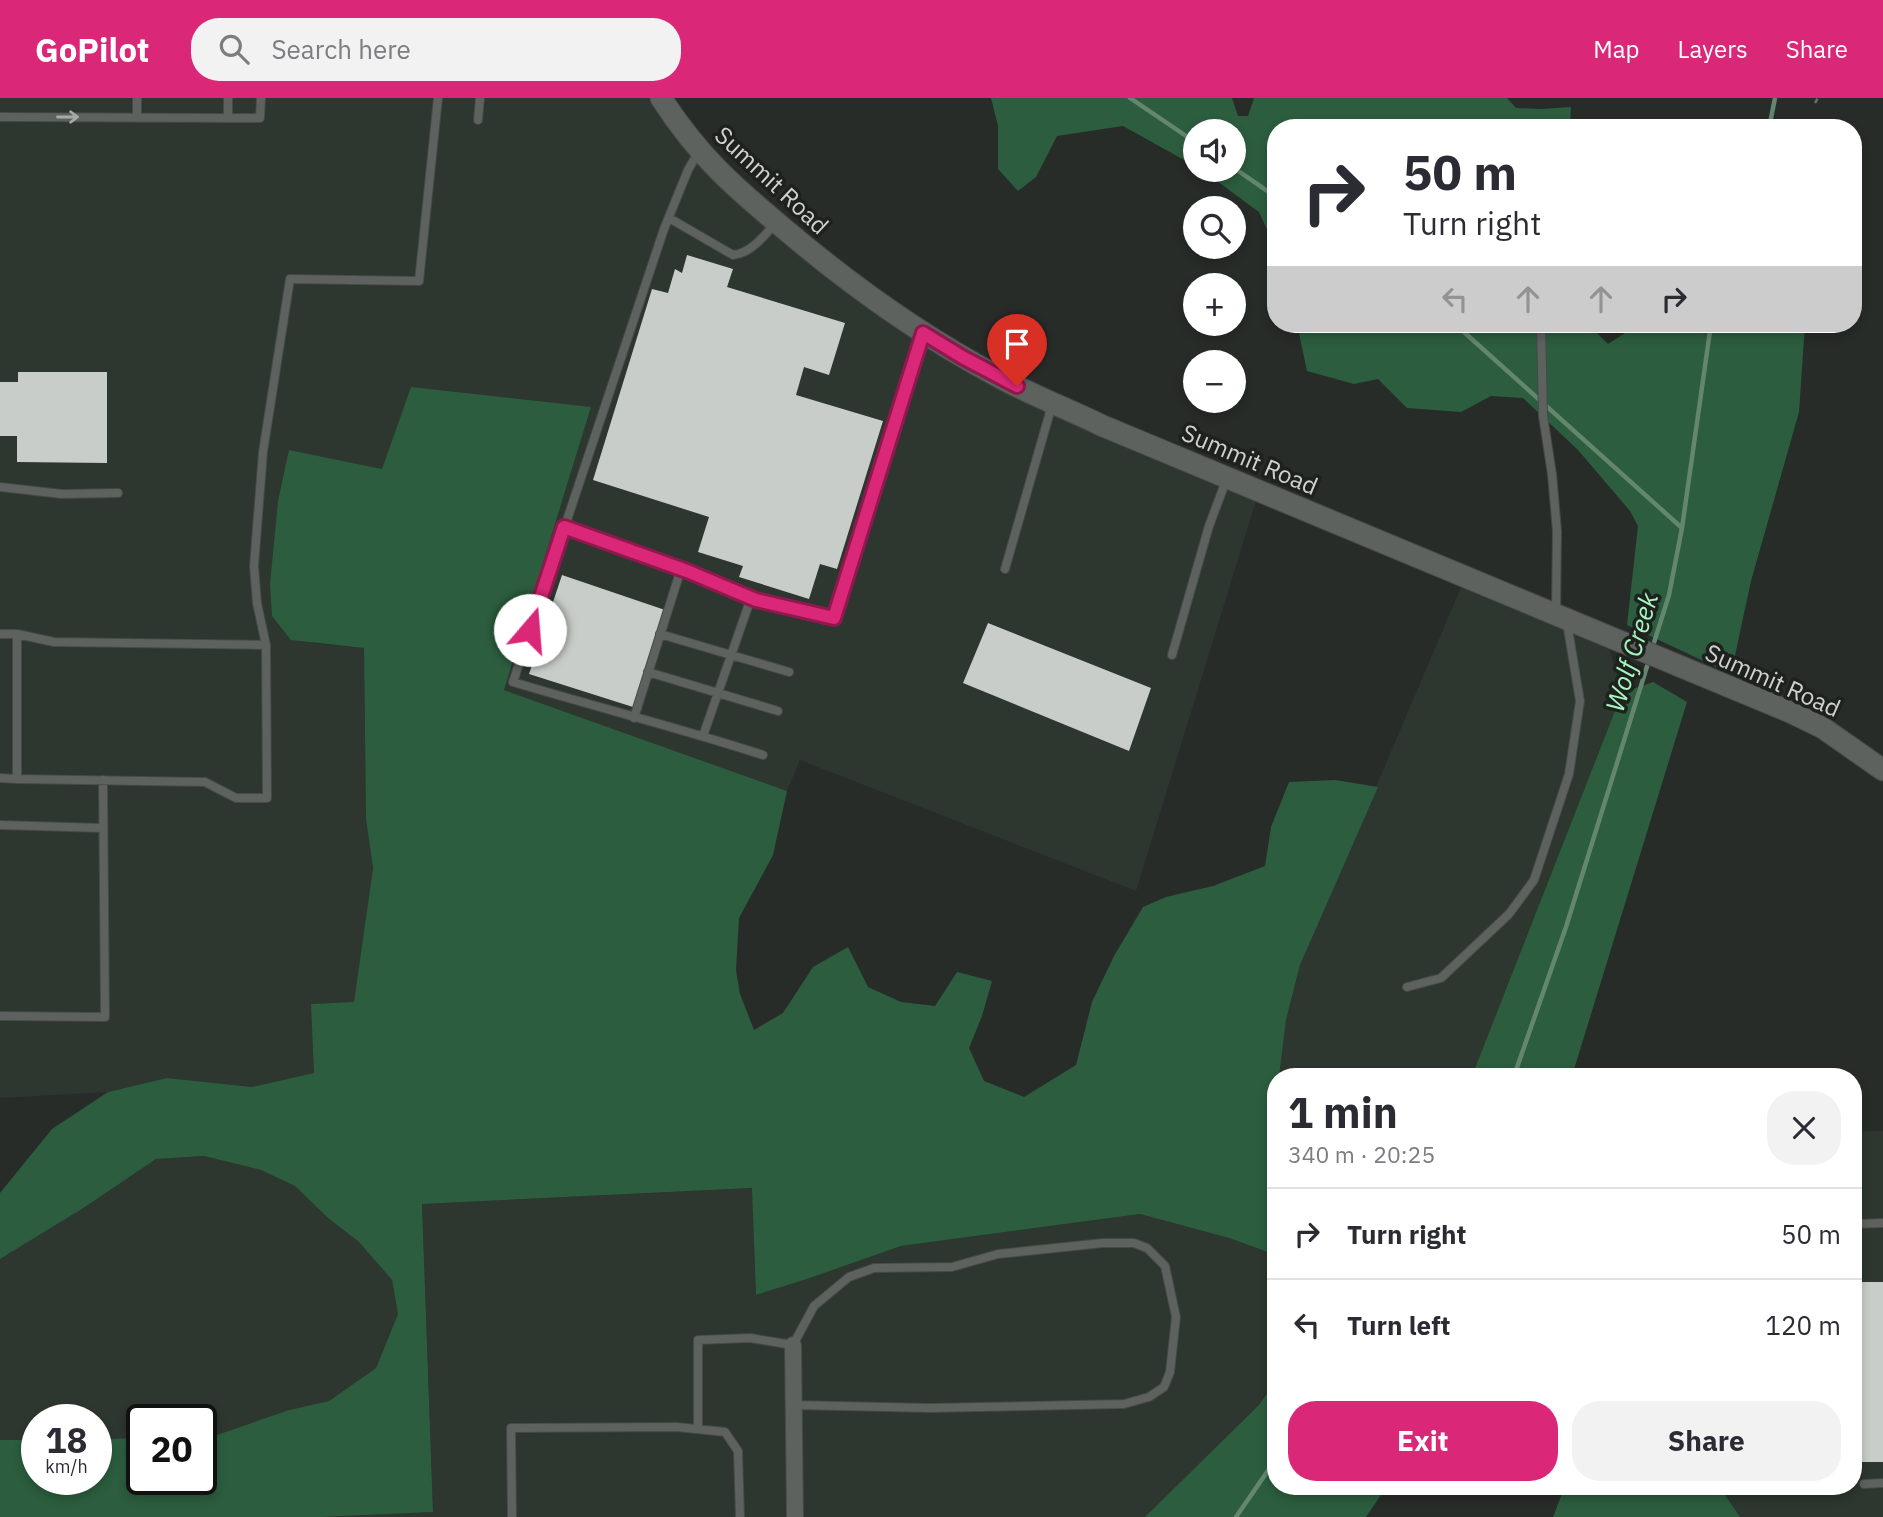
<!DOCTYPE html>
<html lang="en">
<head>
<meta charset="utf-8">
<style>
	:root { --surface:#fff; --page:#f2f2f3; --text:#2b2b33; --muted:#7c7c81; --line:#e1e1e2; --accent:#db2777 }
	body { margin:0; font-family:"IBM Plex Sans",sans-serif; background:var(--page); color:var(--text); height:100vh; display:flex; flex-direction:column; font-size:26px; white-space:nowrap }
	* { box-sizing:border-box; margin:0 }
	p { font-size:23px; color:var(--muted) }
	.icon { flex:none; width:38px; height:38px; fill:none; stroke:currentColor; stroke-width:2; stroke-linecap:round; stroke-linejoin:round }
	.map { position:relative; flex:1; overflow:hidden }
	.panel { position:absolute; left:1267px; top:970px; width:595px; height:427px; display:flex; flex-direction:column; background:var(--surface); border-radius:28px; box-shadow:0 4px 10px #0003 }
	.panel>* { flex:none }
	.guide { position:absolute; left:1267px; top:21px; width:595px; height:214px; border-radius:28px; box-shadow:0 4px 10px #0003; background:#fff; color:var(--text); overflow:hidden }
	.controls { position:absolute; left:1183px; top:21px; display:grid; gap:14px }
	.controls a { display:grid; place-items:center; width:63px; height:63px; border-radius:50%; background:var(--surface); box-shadow:0 4px 10px #0003; font-size:35px }
	.speed { position:absolute; left:21px; top:1306px; display:flex; gap:14px; font-size:35px; font-weight:700; text-align:center }
	.speed>* { display:grid; place-content:center; width:91px; height:91px; border-radius:50%; background:var(--surface); box-shadow:0 4px 10px #0003; line-height:1 }
	.speed small { font-size:18px; font-weight:400 }
	.speed .limit { border:4px solid #111; border-radius:10px; background:#fff; color:#111 }
	.pin { position:absolute; display:grid; place-items:center; width:60px; height:60px; color:#fff; margin:-72px -30px; border-radius:50% 50% 50% 0; rotate:-45deg; box-shadow:0 0 7px #0007 }
	.pin .icon { rotate:45deg }
	.me { position:absolute; width:77px; margin:-38px; rotate:18deg; stroke-linejoin:round; filter:drop-shadow(0 0 5px #0008) }
	.turn { display:flex; align-items:center; gap:24px; height:147px; padding:0 21px; font-size:32px }
	.turn .icon { width:91px; height:91px; stroke-width:2.5 }
	.turn b { display:block; font-size:49px; line-height:60px }
	.lanes { display:flex; align-items:center; height:66px; padding:0 21px; background:#0003; justify-content:center; gap:35px; direction:ltr }
	.lanes .off { opacity:.35 }
	.round { display:grid; place-items:center; flex:none; width:74px; height:74px; border-radius:28px; background:var(--page) }
	.headline { display:flex; align-items:center; justify-content:space-between; height:119px; padding:0 21px }
	h1 { font-size:42px; font-weight:700; line-height:52px }
	.button { display:flex; gap:14px; margin-top:auto; padding:14px 21px }
	.button a { flex:1; height:80px; border-radius:28px; background:var(--accent); color:#fff; font-size:28px; font-weight:700; line-height:80px; text-align:center }
	.button a+a { background:var(--page); color:var(--text) }
	ul { padding:0; list-style:none }
	li { display:flex; align-items:center; gap:21px; height:91px; padding:0 21px; border-top:2px solid var(--line) }
	li div { flex:1 }
	li b { display:block; font-size:26px }
	li em { font-style:normal }
	header { display:flex; align-items:center; gap:42px; box-sizing:border-box; height:98px; padding:0 35px; background:var(--accent); color:#fff }
	header strong { font-size:33px }
	nav { display:flex; gap:38px; margin-inline-start:auto; font-size:24px }
	.search { width:490px; height:63px; background:var(--page); display:flex; align-items:center; gap:18px; box-sizing:border-box; padding:0 24px; border-radius:28px; color:var(--muted); font-size:26px }
	.map>svg:first-child { display:block }
	.built { fill:#2d362f }
	.forest { fill:#2c5d3e }
	.lines { fill:none; stroke-linecap:round; stroke-linejoin:round }
	.stream { stroke:#64866f; stroke-width:4.5 }
	.building { fill:#c8cdc9 }
	.lane-casing { stroke:#464947; stroke-width:10 }
	.street-casing { stroke:#464947; stroke-width:18 }
	.secondary-casing { stroke:#464947; stroke-width:23 }
	.path { stroke:#6a6e6b; stroke-width:2.5; stroke-dasharray:5 5; stroke-linecap:butt }
	.lane { stroke:#5d625e; stroke-width:8 }
	.street { stroke:#5d625e; stroke-width:16 }
	.secondary { stroke:#5d625e; stroke-width:21 }
	.oneway { stroke:#a7aba8 }
	.route-casing { stroke:#8e194d; stroke-width:18 }
	.route { stroke:#db2777; stroke-width:12 }
	.labels { text-anchor:middle; dominant-baseline:central; stroke-width:7; stroke-linejoin:round; paint-order:stroke }
	.street-label { font-size:24px; fill:#cfd2d0; stroke:#1e221f }
	.water-label { font-size:26px; font-style:italic; fill:#a9f6c0; stroke:#1e221f }
</style>
</head>
<body>
<header>
<strong>GoPilot</strong>
<div class="search"><svg class="icon" aria-label="search" viewBox="0 0 24 24"><circle cx="10" cy="10" r="6"/><path d="M15 15l6 6"/></svg>Search here</div>
<nav><a>Map</a><a>Layers</a><a>Share</a></nav>
</header>
<div class="map">
<svg width="1883" height="1419" viewBox="0 0 1883 1419">
	<rect width="100%" height="100%" fill="#282c29"/>
	<path class="built" d="M 0,0 L 662,0 L 684,35 L 928,238 L 1259,393 L 1136,793 L 800,662 L 787,693 L 504,592 L 591,309 L 382,371 L 289,353 L 312,545 L 364,550 L 366,721 L 373,770 L 354,905 L 312,906 L 315,975 L 252,989 L 167,980 L 108,994 L 0,1000 Z
		M 1465,480 L 1606,539 L 1622,595 L 1472,978 L 1279,978 L 1286,922 L 1300,867 Z
		M 1883,1033 L 1883,1419 L 1740,1419 L 1719,1388 L 1853,1388 L 1853,1034 Z
		M 204,1058 L 261,1072 L 295,1088 L 328,1120 L 359,1144 L 392,1182 L 398,1216 L 376,1270 L 329,1303 L 289,1312 L 211,1339 L 201,1339 L 201,1321 L 142,1321 L 142,1340 L 96,1341 L 96,1321 L 37,1321 L 37,1342 L 0,1342 L 0,1161 L 85,1109 L 156,1061 Z
		M 753,1090 L 756,1197 L 807,1181 L 901,1148 L 1140,1116 L 1229,1140 L 1276,1157 L 1276,1361 L 1236,1419 L 321,1419 L 433,1414 L 422,1106 Z"/>
	<path class="forest" d="M 991,0 L 1232,0 L 1238,18 L 1248,18 L 1254,0 L 1507,0 L 1516,10 L 1541,11 L 1571,9 L 1570,30 L 1276,30 L 1276,151 L 1259,114 L 1202,72 L 1234,72 L 1234,33 L 1195,33 L 1195,68 L 1123,28 L 1057,38 L 1036,79 L 1018,93 L 998,71 L 998,28 Z
		M 1297,226 L 1588,226 L 1608,246 L 1639,226 L 1805,226 L 1799,314 L 1751,483 L 1731,576 L 1627,527 L 1638,428 L 1630,413 L 1578,352 L 1523,300 L 1491,298 L 1461,314 L 1407,310 L 1378,281 L 1354,286 L 1307,273 Z
		M 411,289 L 591,309 L 504,592 L 787,693 L 773,757 L 739,820 L 736,872 L 740,896 L 754,932 L 783,915 L 813,869 L 848,849 L 868,889 L 901,904 L 935,908 L 957,874 L 992,883 L 982,918 L 969,950 L 984,983 L 1024,999 L 1076,967 L 1092,904 L 1114,858 L 1143,809 L 1166,799 L 1213,788 L 1265,768 L 1271,729 L 1289,684 L 1335,682 L 1378,689 L 1300,867 L 1286,922 L 1279,978 L 1276,978 L 1276,999 L 1272,1022 L 1276,1023 L 1276,1157 L 1229,1140 L 1140,1116 L 901,1148 L 807,1181 L 756,1197 L 752,1090 L 422,1106 L 433,1414 L 321,1419 L 0,1419 L 0,1342 L 37,1342 L 37,1381 L 96,1381 L 96,1341 L 142,1340 L 142,1381 L 201,1381 L 201,1339 L 211,1339 L 289,1312 L 329,1303 L 376,1270 L 398,1216 L 392,1182 L 359,1144 L 328,1120 L 295,1088 L 261,1072 L 204,1058 L 156,1061 L 85,1109 L 0,1161 L 0,1095 L 52,1031 L 108,994 L 167,980 L 252,989 L 314,975 L 311,906 L 354,904 L 373,770 L 366,721 L 364,550 L 291,542 L 272,518 L 270,486 L 278,403 L 289,352 L 382,371 Z
		M 1653,584 L 1687,604 L 1572,978 L 1472,978 L 1622,595 Z
		M 1276,1283 L 1276,1388 L 1387,1388 L 1366,1419 L 1145,1419 L 1259,1307 Z
		M 1565,1388 L 1719,1388 L 1740,1419 L 1553,1419 Z"/>
	<g class="lines">
		<path class="stream" d="M 1130,0 L 1195,44
			M 1769,30 L 1775,0
			M 1234,70 L 1276,99
			M 1455,226 L 1682,430 L 1669,497 L 1652,551
			M 1682,430 L 1711,226
			M 1514,978 L 1566,829 L 1649,562
			M 1236,1419 L 1276,1361"/>
	</g>
	<path class="building" d="M 687,157 L 733,171 L 727,189 L 845,225 L 829,277 L 804,269 L 796,297 L 883,323 L 837,471 L 820,466 L 809,501 L 739,479 L 743,468 L 698,454 L 709,419 L 593,382 L 652,191 L 668,195 L 675,171 L 682,175 Z
		M 18,274 L 107,274 L 107,365 L 17,364 L 17,338 L 0,338 L 0,284 L 18,284 Z
		M 562,477 L 665,512 L 633,609 L 529,576 Z
		M 988,525 L 1151,590 L 1129,653 L 963,585 Z
		M 1853,1184 L 1883,1184 L 1883,1364 L 1853,1364 Z"/>
	<g class="lines">
		<g class="lane-casing">
			<path id="lane" d="M 0,19 L 228,20 L 228,0
				M 137,20 L 137,0
				M 228,20 L 260,20 L 261,0
				M 478,22 L 480,0
				M 699,53 L 688,72 L 664,131 L 513,584 C 596,609 680,630 763,657
				M 669,120 L 733,157 C 751,155 764,138 776,125
				M 1541,226 L 1543,318 L 1552,376 L 1557,433 L 1556,515
				M 0,389 L 62,396 L 118,395
				M 564,429 L 686,473 L 756,502 L 834,520 L 922,237
				M 1005,471 L 1052,307
				M 0,536 L 17,536 L 17,681 L 0,680
				M 660,536 L 789,574
				M 266,547 L 257,505 L 254,468 L 263,354 L 290,181 L 419,183 L 438,0
				M 1172,557 L 1209,428 L 1227,380
				M 648,574 L 778,613
				M 634,620 L 681,471
				M 703,638 L 751,500
				M 17,681 L 205,684 L 236,700 L 267,700 L 266,547 L 54,544 L 17,536
				M 0,727 L 102,730
				M 1407,889 L 1441,880 L 1509,816 L 1534,782 L 1569,676 L 1580,603 L 1567,525
				M 0,918 L 105,919 L 103,682
				M 1853,1126 L 1883,1125
				M 698,1331 L 698,1242 L 750,1240 L 793,1247 L 814,1208 L 849,1179 L 874,1170 L 952,1169 L 998,1156 L 1103,1145 L 1134,1145 L 1147,1150 L 1165,1168 L 1176,1219 L 1170,1274 L 1164,1289 L 1149,1299 L 1124,1306 L 930,1310 L 793,1307
				M 1864,1386 L 1883,1385
				M 512,1419 L 511,1330 L 677,1329 L 725,1334 L 738,1353 L 740,1419"/>
		</g>
		<g class="street-casing">
			<path id="street" d="M 793,1247 L 795,1419"/>
		</g>
		<g class="secondary-casing">
			<path id="secondary" d="M 661,0 C 699,59 735,90 788,134 C 853,189 922,238 997,278 C 1031,297 1068,311 1103,328 L 1790,614 L 1823,630 L 1883,672"/>
		</g>
		<path class="path" d="M 1815,5 L 1818,0"/>
		<use href="#lane" class="lane"/>
		<use href="#street" class="street"/>
		<use href="#secondary" class="secondary"/>
	</g>
	<defs><path id="oneway-shaft" d="M-6 0H5M1.5-3L5.5 0L1.5 3" fill="none" stroke-width="1.6" stroke-linecap="round" stroke-linejoin="round" transform="scale(1.75)"/></defs>
	<use class="oneway" href="#oneway-shaft" transform="translate(68 19)"/>
	<g class="lines">
		<g class="route-casing">
			<path id="route" d="M 530,532 L 564,429 L 687,473 L 756,502 L 834,520 L 923,235 L 964,260 L 1017,288"/>
		</g>
		<use href="#route" class="route"/>
	</g>
	<g class="labels">
		<g class="street-label">
			<text transform="translate(772 82) rotate(43)">Summit Road</text>
			<text transform="translate(1250 361) rotate(23)">Summit Road</text>
			<text transform="translate(1773 582) rotate(24)">Summit Road</text>
		</g>
		<g class="water-label">
			<text transform="translate(1631 554) rotate(-73)">Wolf Creek</text>
		</g>
	</g>
</svg>
<div class="controls">
<a><svg class="icon" aria-label="sound" viewBox="0 0 24 24"><path d="M4 9h4l5-4v14l-5-4H4zM17 9q2 3 0 6"/></svg></a>
<a><svg class="icon" aria-label="search" viewBox="0 0 24 24"><circle cx="10" cy="10" r="6"/><path d="M15 15l6 6"/></svg></a>
<a>+</a>
<a>−</a>
</div>
<div class="speed"><div>18<small>km/h</small></div><div class="limit">20</div></div>
<div class="pin" style="left:1017px;top:288px;background:#d93025"><svg class="icon" aria-label="arrive" viewBox="0 0 24 24"><path d="M6 21V4h12l-3 4 3 4H6"/></svg></div>
<svg class="me" style="left:530px;top:532px" viewBox="-20 -20 40 40"><circle r="19" fill="#fff"/><path d="M0-13L10 11 0 6-10 11z" fill="#db2777"/></svg>
<div class="guide">
<div class="turn"><svg class="icon" aria-label="right" viewBox="0 0 24 24"><path d="M7 20v-9h11M14 6l5 5-5 5"/></svg><div><b>50 m</b>Turn right</div></div>
<div class="lanes"><svg class="icon off" aria-label="left" viewBox="0 0 24 24"><path d="M17 20v-9H6M10 6l-5 5 5 5"/></svg><svg class="icon off" aria-label="ahead" viewBox="0 0 24 24"><path d="M12 20V5M6 11l6-6 6 6"/></svg><svg class="icon off" aria-label="ahead" viewBox="0 0 24 24"><path d="M12 20V5M6 11l6-6 6 6"/></svg><svg class="icon" aria-label="right" viewBox="0 0 24 24"><path d="M7 20v-9h11M14 6l5 5-5 5"/></svg></div>
</div>
<section class="panel">
<div class="headline"><div><h1>1 min</h1><p>340 m · 20:25</p></div><a class="round"><svg class="icon" aria-label="close" viewBox="0 0 24 24"><path d="M6 6l12 12M18 6L6 18"/></svg></a></div>
<ul>
<li><svg class="icon" aria-label="right" viewBox="0 0 24 24"><path d="M7 20v-9h11M14 6l5 5-5 5"/></svg><div><b>Turn right</b></div><em>50 m</em></li>
<li><svg class="icon" aria-label="left" viewBox="0 0 24 24"><path d="M17 20v-9H6M10 6l-5 5 5 5"/></svg><div><b>Turn left</b></div><em>120 m</em></li>
</ul>
<div class="button"><a>Exit</a><a>Share</a></div>
</section>
</div>
</body>
</html>
